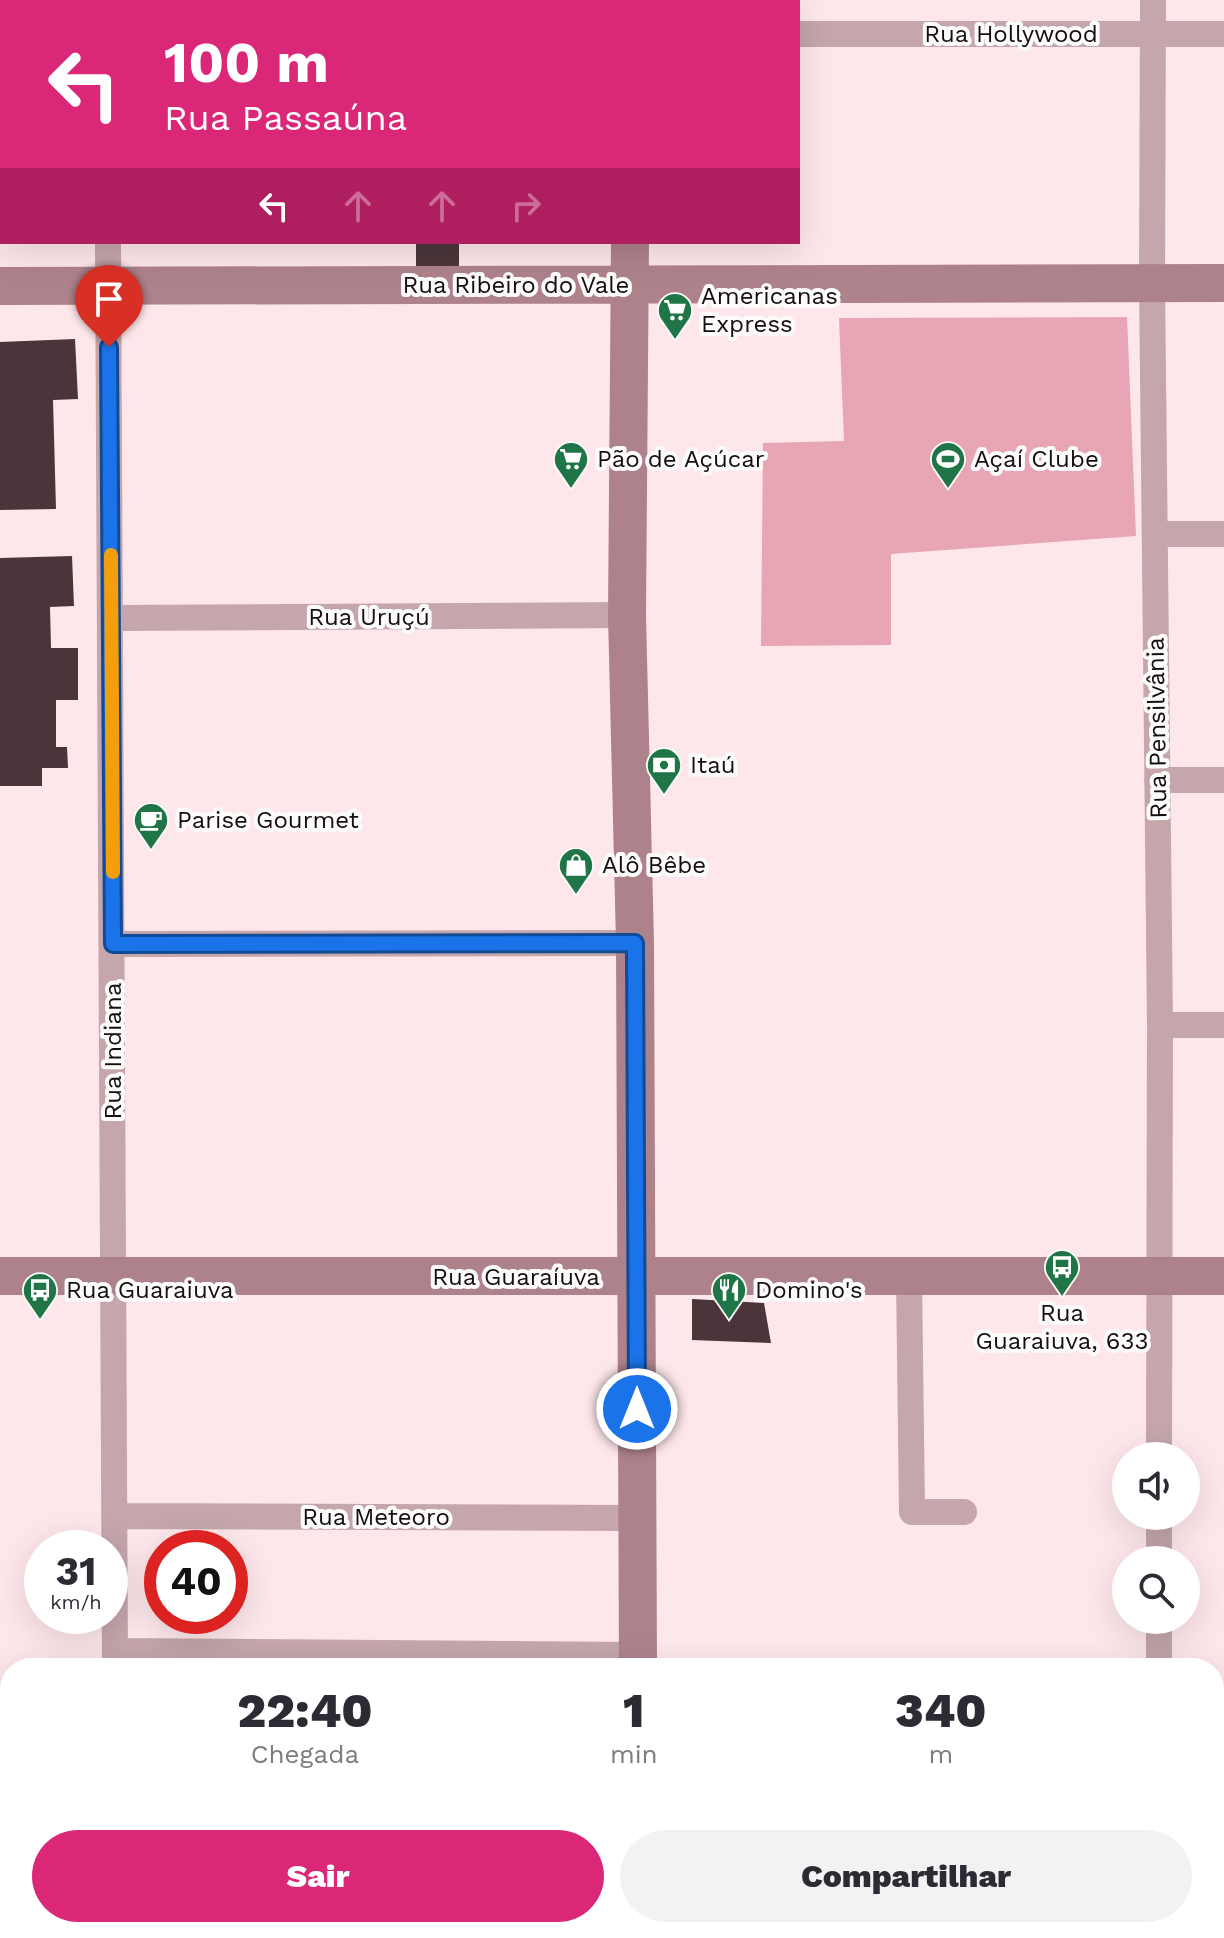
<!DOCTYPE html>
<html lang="pt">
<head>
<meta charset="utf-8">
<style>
	:root { --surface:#fff; --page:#f2f2f3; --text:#2b2b33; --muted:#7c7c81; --accent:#db2777 }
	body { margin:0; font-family:"Work Sans",sans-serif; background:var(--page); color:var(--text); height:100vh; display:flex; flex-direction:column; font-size:30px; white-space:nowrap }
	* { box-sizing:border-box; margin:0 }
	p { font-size:26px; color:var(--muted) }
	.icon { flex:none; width:44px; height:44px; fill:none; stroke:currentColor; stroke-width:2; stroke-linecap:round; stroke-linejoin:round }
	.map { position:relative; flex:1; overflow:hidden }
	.drawer { position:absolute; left:0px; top:1658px; width:1224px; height:280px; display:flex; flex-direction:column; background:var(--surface); border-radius:32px 32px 0 0; box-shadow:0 8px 32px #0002 }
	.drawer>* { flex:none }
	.top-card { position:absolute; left:0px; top:0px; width:800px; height:244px; box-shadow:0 8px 32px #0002; background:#db2777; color:#fff; overflow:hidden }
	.controls { position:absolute; left:1112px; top:1442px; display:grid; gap:16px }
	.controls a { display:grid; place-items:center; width:88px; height:88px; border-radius:50%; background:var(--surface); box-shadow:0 8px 32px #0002; font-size:40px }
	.speed { position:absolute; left:24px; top:1530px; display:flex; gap:16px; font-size:40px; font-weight:700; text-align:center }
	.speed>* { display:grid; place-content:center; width:104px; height:104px; border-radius:50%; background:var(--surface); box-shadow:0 8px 32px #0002; line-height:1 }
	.speed small { font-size:20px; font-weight:400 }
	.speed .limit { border:12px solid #d22; background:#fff; color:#111 }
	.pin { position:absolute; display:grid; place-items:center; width:68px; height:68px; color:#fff; margin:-82px -34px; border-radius:50% 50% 50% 0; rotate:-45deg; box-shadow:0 0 8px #0007 }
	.pin .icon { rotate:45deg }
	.me { position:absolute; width:88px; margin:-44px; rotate:0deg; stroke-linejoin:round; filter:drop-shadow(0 0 6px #0008) }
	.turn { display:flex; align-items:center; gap:28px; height:168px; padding:0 32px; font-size:36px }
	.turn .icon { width:104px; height:104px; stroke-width:2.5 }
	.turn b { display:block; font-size:56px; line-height:68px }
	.lanes { display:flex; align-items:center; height:76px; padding:0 32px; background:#0003; justify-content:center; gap:40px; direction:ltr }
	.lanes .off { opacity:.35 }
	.eta { display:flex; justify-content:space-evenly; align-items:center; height:136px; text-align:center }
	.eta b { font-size:48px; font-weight:800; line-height:56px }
	.cta { display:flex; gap:16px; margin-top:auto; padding:16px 32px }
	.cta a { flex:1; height:92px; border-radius:48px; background:var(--accent); color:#fff; font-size:32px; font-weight:800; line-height:92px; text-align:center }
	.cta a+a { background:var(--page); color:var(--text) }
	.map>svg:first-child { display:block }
	.pitch { fill:#e8a6b4 }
	.building { fill:#4b353a }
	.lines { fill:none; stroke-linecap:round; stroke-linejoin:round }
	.street { stroke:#c4a6ab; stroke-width:26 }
	.secondary { stroke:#ae828b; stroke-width:38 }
	.route-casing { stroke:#114b97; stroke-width:20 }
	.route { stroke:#1a73e8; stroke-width:14 }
	.slow { stroke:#f59e0b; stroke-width:14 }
	.labels { text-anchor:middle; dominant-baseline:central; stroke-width:8; stroke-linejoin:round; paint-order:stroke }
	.street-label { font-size:24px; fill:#160d0f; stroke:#fbfbfb }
	.poi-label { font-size:24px; fill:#160d0f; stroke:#fbfbfb; text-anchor:start }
</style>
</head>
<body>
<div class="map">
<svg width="1224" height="1938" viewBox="0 0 1224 1938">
	<rect width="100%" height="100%" fill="#fee7eb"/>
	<path class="pitch" d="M 1127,317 L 1136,536 L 891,554 L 891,645 L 761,646 L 763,443 L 844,441 L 839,318 Z"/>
	<path class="building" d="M 416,242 L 459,242 L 459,267 L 416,267 Z
		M 75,339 L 78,399 L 53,400 L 56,509 L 0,510 L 0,342 Z
		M 72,556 L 74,606 L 50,607 L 51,648 L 78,648 L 78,700 L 56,700 L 56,747 L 67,747 L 68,768 L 42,768 L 42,786 L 0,786 L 0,558 Z
		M 692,1299 L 764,1303 L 771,1343 L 692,1340 Z"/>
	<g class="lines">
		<path class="street" d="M 1153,0 L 1152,283 L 1160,1025 L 1159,1456
			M 106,2 L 106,0
			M 0,34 L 2,34
			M 798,34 L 1224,34
			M 108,242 L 115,1668
			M 1155,534 L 1224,534
			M 112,618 L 627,615
			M 1157,780 L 1224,780
			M 113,944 L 635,943
			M 1160,1025 L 1224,1025
			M 909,1276 L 912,1512 L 964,1512
			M 115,1516 L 638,1518
			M 1159,1516 L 1159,1560
			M 1159,1620 L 1159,1668
			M 115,1651 L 638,1655
			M 1214,1716 L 1224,1716
			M 115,1938 L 115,1928
			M 1159,1938 L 1159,1928"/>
		<path class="secondary" d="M 629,0 L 629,2
			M 630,242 L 627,615 L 635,943 L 638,1668
			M 0,286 L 1224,283
			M 0,1276 L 1224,1276
			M 639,1928 L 639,1938"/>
	</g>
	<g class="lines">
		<g class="route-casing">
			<path id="route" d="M 109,347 L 113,944 L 635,943 L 637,1409"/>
		</g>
		<use href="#route" class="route"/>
		<path class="slow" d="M 111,555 L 113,872"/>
	</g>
	<defs>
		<g id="supermarket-pin" transform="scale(1.8)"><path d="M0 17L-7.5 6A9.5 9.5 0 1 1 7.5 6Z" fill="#207547" stroke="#fbfbfb"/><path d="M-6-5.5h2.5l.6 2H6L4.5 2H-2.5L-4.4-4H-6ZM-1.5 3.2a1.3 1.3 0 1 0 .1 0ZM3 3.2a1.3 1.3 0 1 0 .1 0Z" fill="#fff"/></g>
		<g id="stadium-pin" transform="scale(1.8)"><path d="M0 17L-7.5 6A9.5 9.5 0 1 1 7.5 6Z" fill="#207547" stroke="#fbfbfb"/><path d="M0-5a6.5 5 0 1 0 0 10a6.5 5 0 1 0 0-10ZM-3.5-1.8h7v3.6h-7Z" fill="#fff"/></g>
		<g id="bank-pin" transform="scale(1.8)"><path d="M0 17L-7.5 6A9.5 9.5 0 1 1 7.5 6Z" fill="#207547" stroke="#fbfbfb"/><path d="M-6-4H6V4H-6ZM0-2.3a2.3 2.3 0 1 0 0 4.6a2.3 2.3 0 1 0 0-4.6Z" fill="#fff"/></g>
		<g id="cafe-pin" transform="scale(1.8)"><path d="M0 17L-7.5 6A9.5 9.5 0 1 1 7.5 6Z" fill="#207547" stroke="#fbfbfb"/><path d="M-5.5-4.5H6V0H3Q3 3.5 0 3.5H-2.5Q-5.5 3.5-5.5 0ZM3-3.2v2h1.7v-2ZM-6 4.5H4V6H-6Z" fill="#fff"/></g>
		<g id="shop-pin" transform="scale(1.8)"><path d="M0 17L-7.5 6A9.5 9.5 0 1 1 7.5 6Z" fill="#207547" stroke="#fbfbfb"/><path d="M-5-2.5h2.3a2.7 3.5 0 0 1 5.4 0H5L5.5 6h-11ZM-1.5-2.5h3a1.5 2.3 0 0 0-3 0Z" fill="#fff"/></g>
		<g id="bus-pin" transform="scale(1.8)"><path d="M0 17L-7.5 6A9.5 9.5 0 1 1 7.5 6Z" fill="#207547" stroke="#fbfbfb"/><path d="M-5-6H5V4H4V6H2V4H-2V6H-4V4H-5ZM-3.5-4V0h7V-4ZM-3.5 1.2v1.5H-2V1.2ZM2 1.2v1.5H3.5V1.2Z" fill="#fff"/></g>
		<g id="restaurant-pin" transform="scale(1.8)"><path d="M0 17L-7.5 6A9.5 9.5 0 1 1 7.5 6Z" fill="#207547" stroke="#fbfbfb"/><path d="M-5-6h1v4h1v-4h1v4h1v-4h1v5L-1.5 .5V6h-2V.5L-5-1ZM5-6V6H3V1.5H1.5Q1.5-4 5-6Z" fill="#fff"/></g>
	</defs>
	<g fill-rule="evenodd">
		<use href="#supermarket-pin" x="675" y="310"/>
		<use href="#supermarket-pin" x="571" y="459"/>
		<use href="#stadium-pin" x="948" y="459"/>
		<use href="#bank-pin" x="664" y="765"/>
		<use href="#cafe-pin" x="151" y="820"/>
		<use href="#shop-pin" x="576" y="865"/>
		<use href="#bus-pin" x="1062" y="1267"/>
		<use href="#bus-pin" x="40" y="1290"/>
		<use href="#restaurant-pin" x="729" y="1290"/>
	</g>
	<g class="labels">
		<g class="street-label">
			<text x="1011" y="34">Rua Hollywood</text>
			<text x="516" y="285">Rua Ribeiro do Vale</text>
			<text x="369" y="617">Rua Uruçú</text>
			<text transform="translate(1157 728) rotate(-91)">Rua Pensilvânia</text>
			<text transform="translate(113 1051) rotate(-90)">Rua Indiana</text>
			<text x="516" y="1277">Rua Guaraíuva</text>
			<text x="376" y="1517">Rua Meteoro</text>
		</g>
		<g class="poi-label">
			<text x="701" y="296">Americanas<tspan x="701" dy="28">Express</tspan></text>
			<text x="597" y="459">Pão de Açúcar</text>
			<text x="974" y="459">Açaí Clube</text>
			<text x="690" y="765">Itaú</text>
			<text x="177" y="820">Parise Gourmet</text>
			<text x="602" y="865">Alô Bêbe</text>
			<text x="66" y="1290">Rua Guaraiuva</text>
			<text x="755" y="1290">Domino's</text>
			<text x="1062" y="1313" text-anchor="middle">Rua<tspan x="1062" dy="28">Guaraiuva, 633</tspan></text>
		</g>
	</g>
</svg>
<div class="controls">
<a><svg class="icon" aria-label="sound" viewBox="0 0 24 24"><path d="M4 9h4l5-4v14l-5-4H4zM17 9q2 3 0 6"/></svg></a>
<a><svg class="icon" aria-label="search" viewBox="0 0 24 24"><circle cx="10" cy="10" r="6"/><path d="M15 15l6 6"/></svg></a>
</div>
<div class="speed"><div>31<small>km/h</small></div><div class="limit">40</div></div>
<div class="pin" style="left:109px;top:347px;background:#d93025"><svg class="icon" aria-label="arrive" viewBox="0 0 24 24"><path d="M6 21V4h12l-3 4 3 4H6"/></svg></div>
<svg class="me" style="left:637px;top:1409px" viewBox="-20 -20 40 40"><circle r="17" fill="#1a73e8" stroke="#fff" stroke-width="3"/><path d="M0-11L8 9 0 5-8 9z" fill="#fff"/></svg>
<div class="top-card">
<div class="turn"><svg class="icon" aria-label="left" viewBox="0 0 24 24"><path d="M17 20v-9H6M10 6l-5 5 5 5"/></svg><div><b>100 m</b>Rua Passaúna</div></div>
<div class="lanes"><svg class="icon" aria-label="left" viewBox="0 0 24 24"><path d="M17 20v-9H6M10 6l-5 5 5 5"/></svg><svg class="icon off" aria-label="ahead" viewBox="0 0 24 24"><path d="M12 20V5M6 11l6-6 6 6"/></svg><svg class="icon off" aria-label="ahead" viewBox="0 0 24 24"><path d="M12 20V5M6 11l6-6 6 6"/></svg><svg class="icon off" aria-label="right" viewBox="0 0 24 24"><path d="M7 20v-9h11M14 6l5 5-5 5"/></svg></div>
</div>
<section class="drawer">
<div class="eta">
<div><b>22:40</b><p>Chegada</p></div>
<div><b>1</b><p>min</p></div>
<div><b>340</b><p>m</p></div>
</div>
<div class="cta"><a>Sair</a><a>Compartilhar</a></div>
</section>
</div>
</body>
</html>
